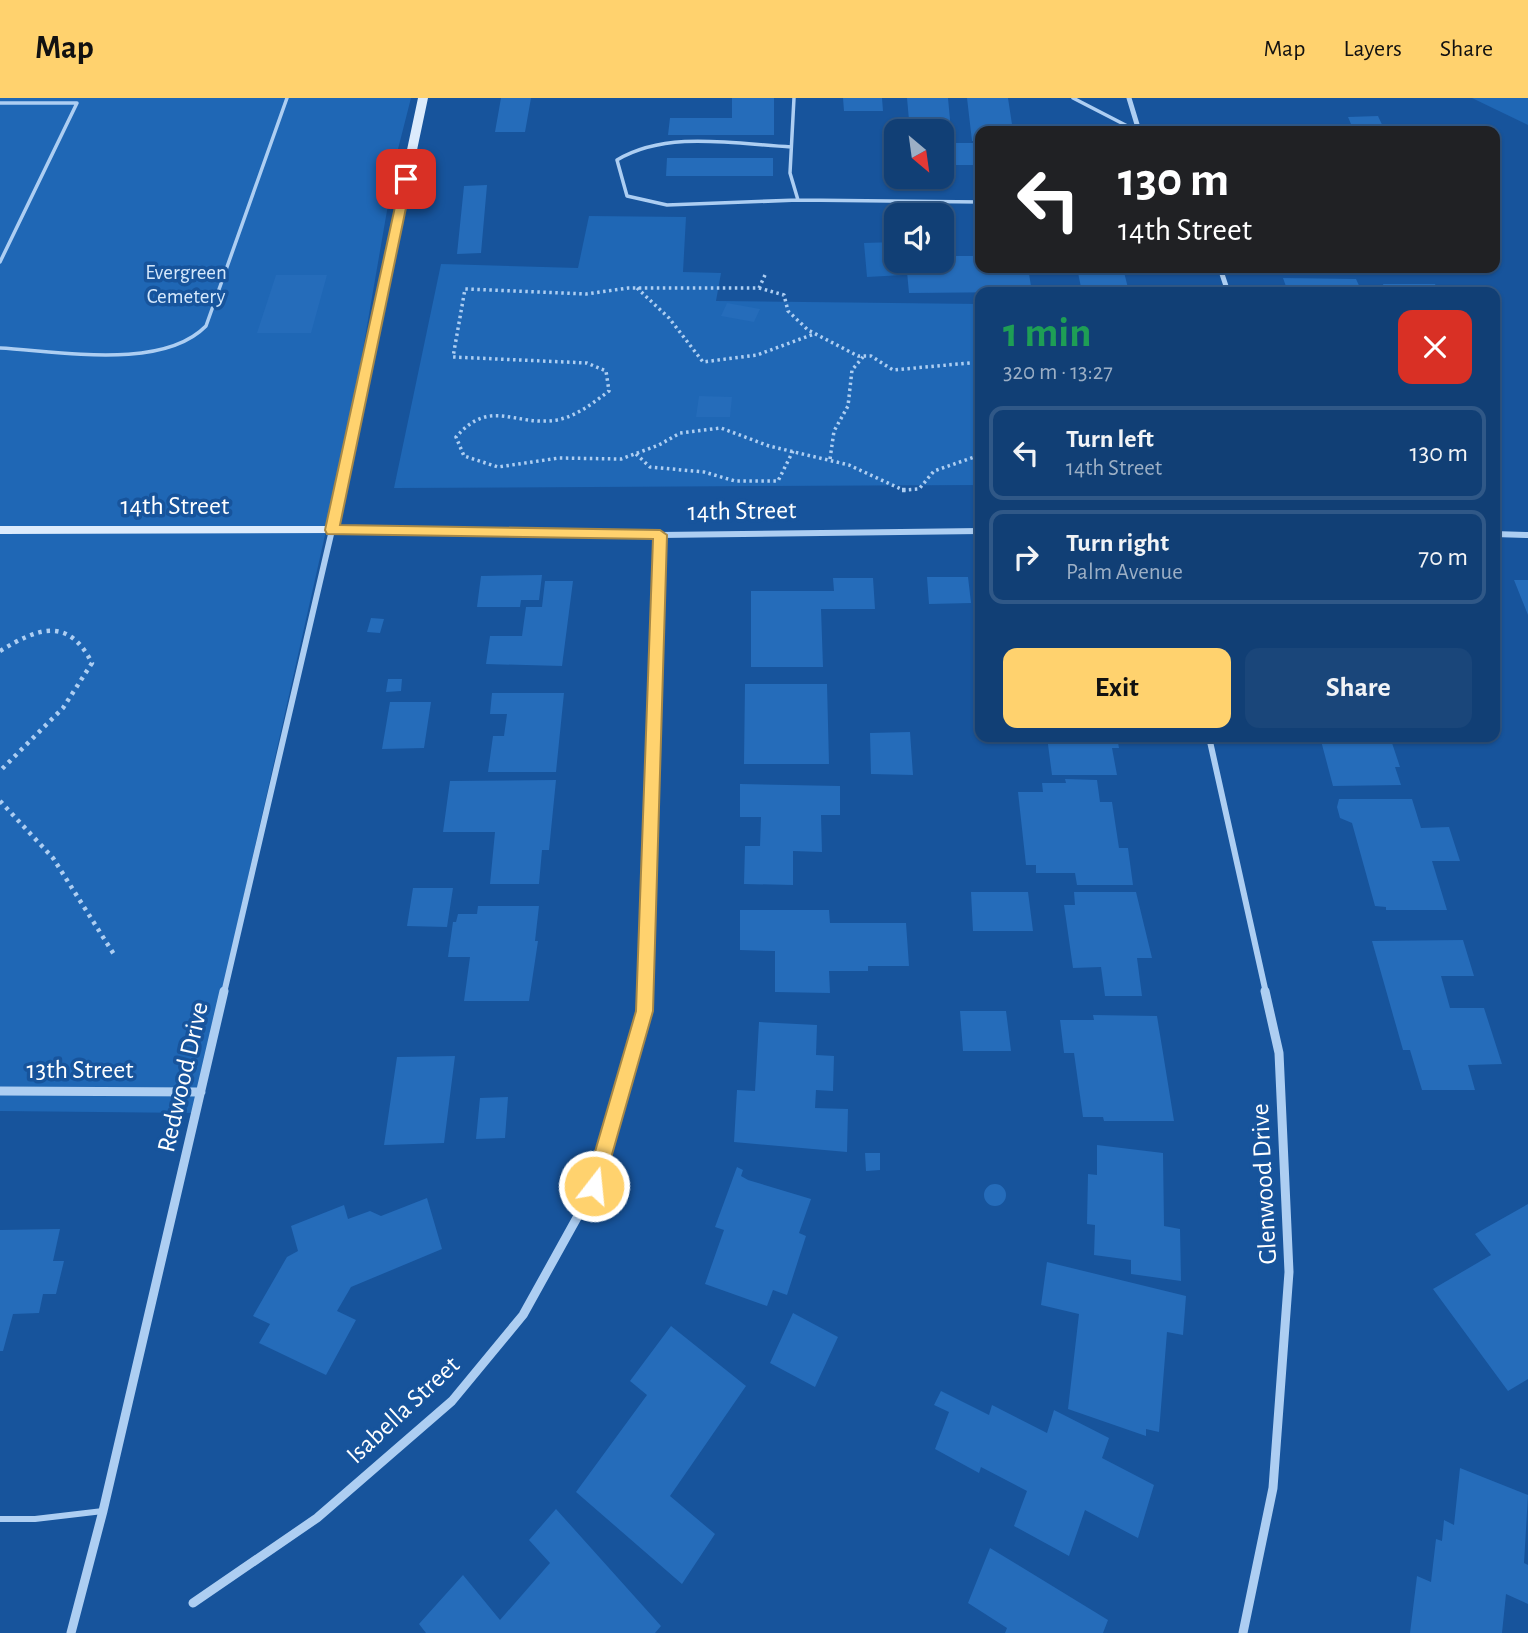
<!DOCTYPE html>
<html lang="en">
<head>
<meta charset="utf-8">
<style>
	:root { --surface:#113f75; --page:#1a467a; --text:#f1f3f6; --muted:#9cafc5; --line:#305887; --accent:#ffd26e }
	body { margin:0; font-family:"Alegreya Sans",sans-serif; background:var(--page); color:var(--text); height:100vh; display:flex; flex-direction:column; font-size:26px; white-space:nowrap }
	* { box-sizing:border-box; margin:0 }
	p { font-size:23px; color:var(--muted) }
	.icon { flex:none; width:38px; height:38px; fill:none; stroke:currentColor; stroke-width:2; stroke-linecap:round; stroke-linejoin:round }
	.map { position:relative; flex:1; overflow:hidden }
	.details { position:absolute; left:975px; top:189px; width:525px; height:455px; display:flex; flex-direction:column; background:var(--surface); border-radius:14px; box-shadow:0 2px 5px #0004,0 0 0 2px var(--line) }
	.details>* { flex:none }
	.top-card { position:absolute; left:975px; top:28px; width:525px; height:147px; border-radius:14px; box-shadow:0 2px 5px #0004,0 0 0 2px var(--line); background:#202124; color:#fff; overflow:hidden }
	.needle { width:46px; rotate:151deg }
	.controls { position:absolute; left:884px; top:21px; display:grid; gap:14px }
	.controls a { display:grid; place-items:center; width:70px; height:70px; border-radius:14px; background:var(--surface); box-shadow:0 2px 5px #0004,0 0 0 2px var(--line); font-size:35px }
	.pin { position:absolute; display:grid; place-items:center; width:60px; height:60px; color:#fff; margin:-30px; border-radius:14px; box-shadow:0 4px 10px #0006 }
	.me { position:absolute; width:77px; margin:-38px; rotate:16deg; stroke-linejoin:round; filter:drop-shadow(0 0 5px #0008) }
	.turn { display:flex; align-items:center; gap:24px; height:147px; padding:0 28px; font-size:32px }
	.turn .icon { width:91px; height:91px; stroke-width:2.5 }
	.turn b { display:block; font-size:49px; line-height:60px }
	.round { display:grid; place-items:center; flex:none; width:74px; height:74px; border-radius:14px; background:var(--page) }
	.head { display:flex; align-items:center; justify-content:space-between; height:119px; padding:0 28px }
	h1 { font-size:42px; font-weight:600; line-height:52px; color:#1e9e55 }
	.action { display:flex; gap:14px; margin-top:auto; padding:14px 28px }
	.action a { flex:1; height:80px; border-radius:14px; background:var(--accent); color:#111; font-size:28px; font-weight:600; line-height:80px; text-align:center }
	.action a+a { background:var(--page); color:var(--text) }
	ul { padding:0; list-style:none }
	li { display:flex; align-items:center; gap:21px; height:94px; margin:0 14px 10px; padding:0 14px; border:4px solid var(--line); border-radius:14px }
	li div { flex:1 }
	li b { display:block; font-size:26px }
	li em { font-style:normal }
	header { display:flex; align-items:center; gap:42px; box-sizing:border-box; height:98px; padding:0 35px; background:var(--accent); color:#111 }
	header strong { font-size:33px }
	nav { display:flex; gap:38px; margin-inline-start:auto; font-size:24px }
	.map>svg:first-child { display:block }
	.green { fill:#1f67b5 }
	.building { fill:#256cba }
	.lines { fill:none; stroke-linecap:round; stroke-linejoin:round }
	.path-far1 { stroke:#adcef2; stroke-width:3.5; stroke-dasharray:2.5 3.5; stroke-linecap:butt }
	.path { stroke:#adcef2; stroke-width:4.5; stroke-dasharray:3.5 5; stroke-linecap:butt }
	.lane-far1 { stroke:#adcef2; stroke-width:3.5 }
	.lane { stroke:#adcef2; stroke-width:6 }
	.street-far2 { stroke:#adcef2; stroke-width:5 }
	.street-far1 { stroke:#adcef2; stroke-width:6 }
	.street { stroke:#adcef2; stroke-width:9 }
	.secondary { fill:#dcebfc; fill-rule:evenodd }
	.route { fill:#ffd26e; stroke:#a68848; stroke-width:2 }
	.labels { text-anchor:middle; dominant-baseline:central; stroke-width:7; stroke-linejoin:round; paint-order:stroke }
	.far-park-label { font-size:21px; fill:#d5e8fc; stroke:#17549c }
	.street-label { font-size:26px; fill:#fff; stroke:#17549c }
</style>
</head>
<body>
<header>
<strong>Map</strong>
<nav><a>Map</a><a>Layers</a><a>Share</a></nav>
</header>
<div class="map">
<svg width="1528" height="1535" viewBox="0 0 1528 1535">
	<rect width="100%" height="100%" fill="#17549c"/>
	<path class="green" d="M 0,0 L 411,0 L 397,55 L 350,326 L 195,1015 L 0,1013 Z
		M 1472,0 L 1528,0 L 1528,27 Z
		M 589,118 L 686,119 L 683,174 L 721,175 L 716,203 L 980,206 L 980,387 L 394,390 L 441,166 L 578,170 Z
		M 896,144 L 896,163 L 901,163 L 903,177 L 867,179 L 864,145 Z"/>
	<path class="building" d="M 501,0 L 531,0 L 525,34 L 495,34 Z
		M 732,0 L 774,0 L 774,37 L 668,37 L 670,20 L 732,20 Z
		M 843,0 L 882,0 L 883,13 L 844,13 Z
		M 907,0 L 948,0 L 952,43 L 942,43 L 942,33 L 910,33 Z
		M 967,0 L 1008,0 L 1013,33 L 980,33 L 980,43 L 972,43 Z
		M 1378,18 L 1385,33 L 1354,33 L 1348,19 Z
		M 942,45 L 980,45 L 980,67 L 942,67 Z
		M 667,60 L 773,60 L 773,78 L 666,78 Z
		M 487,87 L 481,155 L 457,156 L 464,88 Z
		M 942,143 L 951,143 L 953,155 L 942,155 Z
		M 942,158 L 980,158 L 980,170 L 1028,170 L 1032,194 L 909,195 L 906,163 L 942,163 Z
		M 1077,170 L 1123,170 L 1129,194 L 1082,194 Z
		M 276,177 L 327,177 L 311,235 L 257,235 Z
		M 1283,180 L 1356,181 L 1362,194 L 1288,194 Z
		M 1383,186 L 1435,186 L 1438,194 L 1386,194 Z
		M 727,205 L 760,211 L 754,224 L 721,218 Z
		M 699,298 L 732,299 L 730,319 L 696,319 Z
		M 542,477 L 539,502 L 521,502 L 520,509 L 477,509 L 481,478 Z
		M 927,479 L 968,479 L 971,505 L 929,506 Z
		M 833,480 L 873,480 L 875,511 L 821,511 L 823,569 L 751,569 L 751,493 L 834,493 Z
		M 1514,482 L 1528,482 L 1528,517 Z
		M 545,483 L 573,483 L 562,568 L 486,566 L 490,538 L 522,538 L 526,509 L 542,509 Z
		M 371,520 L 384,521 L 380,535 L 367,534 Z
		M 388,581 L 402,581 L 401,593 L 386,594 Z
		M 745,586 L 827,586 L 829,666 L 744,666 Z
		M 492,595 L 564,595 L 556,674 L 488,674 L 493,638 L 504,638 L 507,616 L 490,616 Z
		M 390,604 L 431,604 L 424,650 L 382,651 Z
		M 910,634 L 913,677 L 871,676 L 870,635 Z
		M 1047,639 L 1117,639 L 1119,650 L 1112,650 L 1117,677 L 1052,677 Z
		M 1320,639 L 1390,639 L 1400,669 L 1395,669 L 1401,687 L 1333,688 Z
		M 1065,681 L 1097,682 L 1100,704 L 1112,704 L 1119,750 L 1128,750 L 1133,787 L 1077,787 L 1075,775 L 1036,775 L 1036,767 L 1026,767 L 1018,694 L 1043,694 L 1042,685 L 1066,685 Z
		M 556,682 L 549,752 L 542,752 L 539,786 L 490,786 L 495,734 L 443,734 L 450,683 Z
		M 740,686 L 840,688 L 840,717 L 821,717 L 822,754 L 793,753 L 793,787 L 744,786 L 745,748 L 760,748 L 761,719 L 740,719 Z
		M 1339,701 L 1412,701 L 1421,730 L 1449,729 L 1460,763 L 1432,763 L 1447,812 L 1386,812 L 1386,809 L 1375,808 L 1352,725 L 1340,720 L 1337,709 Z
		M 413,790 L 453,790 L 447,829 L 407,828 Z
		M 971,794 L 1028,794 L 1033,833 L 973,833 Z
		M 1074,794 L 1136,794 L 1152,860 L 1137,860 L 1142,898 L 1105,898 L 1101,869 L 1073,870 L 1064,807 L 1075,807 Z
		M 478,808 L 539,808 L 535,843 L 538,843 L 529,903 L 464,903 L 470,859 L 448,859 L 453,824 L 456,824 L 458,816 L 477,816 Z
		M 740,812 L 829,812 L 830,825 L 906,825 L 909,868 L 868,868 L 868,873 L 829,873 L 830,895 L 775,894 L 775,853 L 740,852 Z
		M 1463,842 L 1474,878 L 1441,878 L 1450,910 L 1484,910 L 1502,966 L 1468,967 L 1475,992 L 1422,992 L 1410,952 L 1403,952 L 1372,843 Z
		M 960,913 L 1006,913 L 1011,953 L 963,953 Z
		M 1093,917 L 1157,918 L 1174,1023 L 1104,1023 L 1103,1019 L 1083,1019 L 1074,955 L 1064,955 L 1060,922 L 1094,922 Z
		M 759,924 L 817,927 L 816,957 L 834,958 L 833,993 L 816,992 L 815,1010 L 848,1011 L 847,1054 L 734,1044 L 737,992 L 755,993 Z
		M 455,958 L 444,1045 L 384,1047 L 397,959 Z
		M 508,999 L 505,1040 L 476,1041 L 480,1000 Z
		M 1097,1047 L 1163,1055 L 1164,1128 L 1180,1131 L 1181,1183 L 1131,1176 L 1131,1162 L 1094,1157 L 1095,1127 L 1087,1126 L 1088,1076 L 1097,1077 Z
		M 865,1055 L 880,1055 L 880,1072 L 866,1073 Z
		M 737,1069 L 743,1072 L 741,1078 L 748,1082 L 811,1101 L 799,1135 L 806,1138 L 787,1197 L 773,1192 L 767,1208 L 705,1186 L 724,1132 L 715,1129 Z
		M984 1097a11 11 0 1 1 22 0a11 11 0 1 1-22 0Z
		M 427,1100 L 442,1151 L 351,1189 L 337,1213 L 356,1222 L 326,1277 L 259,1245 L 270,1226 L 253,1218 L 287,1159 L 298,1153 L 291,1128 L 344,1107 L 348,1121 L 370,1113 L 381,1118 Z
		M 1528,1106 L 1528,1281 L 1508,1293 L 1433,1191 L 1491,1157 L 1475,1136 Z
		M 60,1131 L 53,1163 L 64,1163 L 56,1196 L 43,1196 L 39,1215 L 13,1216 L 3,1253 L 0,1253 L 0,1132 Z
		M 1047,1164 L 1186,1198 L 1183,1237 L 1167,1234 L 1159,1334 L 1146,1331 L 1146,1338 L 1068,1311 L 1079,1216 L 1041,1207 Z
		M 793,1215 L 838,1239 L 815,1289 L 770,1265 Z
		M 671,1228 L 746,1288 L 670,1398 L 715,1436 L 682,1486 L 576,1394 L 647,1297 L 630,1283 Z
		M 941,1293 L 989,1317 L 992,1307 L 1047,1335 L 1054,1312 L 1109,1340 L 1102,1360 L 1154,1387 L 1138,1440 L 1085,1412 L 1069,1458 L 1014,1428 L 1027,1393 L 981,1369 L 979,1375 L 935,1351 L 949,1314 L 934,1307 Z
		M 1460,1370 L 1528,1397 L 1524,1465 L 1528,1467 L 1528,1506 L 1506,1496 L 1502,1535 L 1410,1535 L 1417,1478 L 1431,1484 L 1436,1441 L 1442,1443 L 1444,1422 L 1454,1427 Z
		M 556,1411 L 661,1528 L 655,1535 L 426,1535 L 419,1526 L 463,1477 L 500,1522 L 550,1465 L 529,1442 Z
		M 990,1450 L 1108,1522 L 1103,1535 L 1005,1535 L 1007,1530 L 968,1505 Z"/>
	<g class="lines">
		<path class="path-far1" d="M 765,177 L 759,190 L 628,190 L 586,196 L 465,191 L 453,259 L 587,265 L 606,273 L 609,293 C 593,305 577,318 557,322 C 514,329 491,299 456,339 L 464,358 L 498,369 L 559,360 L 621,361 L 659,347 L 680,335 L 721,330 L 769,348 L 849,367 L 903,392 L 919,391 L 934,373 L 980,357
			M 637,190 L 669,220 L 703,264 L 757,257 L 814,236
			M 759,190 L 784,197 L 788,213 L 808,232 L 858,258 L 871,258 L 893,272 L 980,264
			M 636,356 L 650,369 L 704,374 L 735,383 L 778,383 L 793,353
			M 830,361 L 834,333 L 848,308 L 852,272 L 863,259"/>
		<path class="path" d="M 902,392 L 908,392
			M 0,553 C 38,530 68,518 92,565 L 63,610 L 0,673
			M 0,703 L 53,760 L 115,858"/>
		<path class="lane-far1" d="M 794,0 L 790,75 L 798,102 L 980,104
			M 1073,0 L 1137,33
			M 0,5 L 77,5 L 0,164
			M 791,49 C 735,46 667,32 617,62 L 627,98 L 667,107 L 798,102
			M 0,250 C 58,253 162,273 206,228 L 287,0"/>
		<path class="lane" d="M 0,1421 L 35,1421 L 103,1413"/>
		<path class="street-far2" d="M 1129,0 L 1139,33
			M 1220,170 L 1228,194"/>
		<path class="street-far1" d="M 1494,436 L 1528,437
			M 1209,639 L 1266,895
			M 224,895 L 332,432 L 660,437 L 980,433
			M 645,895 L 660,437"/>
		<path class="street" d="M 0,993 L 201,994
			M 193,1505 L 317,1420 L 452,1303 L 523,1217 L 594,1089 L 644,913 L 645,893
			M 71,1535 L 103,1413 L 224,893
			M 1243,1535 L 1273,1390 L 1289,1174 L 1279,955 L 1265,893"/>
		<path class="secondary" d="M 418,0 L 428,0 L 336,435 L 0,436 L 0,428 L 327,428 Z"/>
	</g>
	<path class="route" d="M 406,78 L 412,81 L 340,427 L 660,432 L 667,437 L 653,913 L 601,1095 L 594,1098 L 588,1095 L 585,1088 L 636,913 L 653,441 L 327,436 L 325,432 L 401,81 Z"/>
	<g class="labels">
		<g class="far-park-label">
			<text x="186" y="174">Evergreen<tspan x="186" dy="24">Cemetery</tspan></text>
		</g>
		<g class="street-label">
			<text x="175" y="408">14th Street</text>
			<text transform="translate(742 413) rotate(-1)">14th Street</text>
			<text x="80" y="972">13th Street</text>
			<text transform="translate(183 979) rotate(-77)">Redwood Drive</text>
			<text transform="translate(1264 1086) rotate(-93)">Glenwood Drive</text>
			<text transform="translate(403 1312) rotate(-43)">Isabella Street</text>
		</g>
	</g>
</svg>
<div class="controls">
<a><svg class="needle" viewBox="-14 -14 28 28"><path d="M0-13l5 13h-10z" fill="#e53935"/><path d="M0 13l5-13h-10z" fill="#9cafc5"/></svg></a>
<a><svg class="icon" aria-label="sound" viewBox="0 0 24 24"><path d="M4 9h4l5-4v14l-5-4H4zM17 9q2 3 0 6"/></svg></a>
</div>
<div class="pin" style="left:406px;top:81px;background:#d93025"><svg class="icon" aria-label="arrive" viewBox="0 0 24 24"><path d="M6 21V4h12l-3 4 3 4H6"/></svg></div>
<svg class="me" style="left:594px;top:1088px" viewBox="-20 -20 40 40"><circle r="17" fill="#ffd26e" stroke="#fff" stroke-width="3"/><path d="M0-11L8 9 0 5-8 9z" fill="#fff"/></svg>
<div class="top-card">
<div class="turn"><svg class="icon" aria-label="left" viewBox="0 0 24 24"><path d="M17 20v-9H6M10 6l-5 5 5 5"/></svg><div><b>130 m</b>14th Street</div></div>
</div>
<section class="details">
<div class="head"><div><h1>1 min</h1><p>320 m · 13:27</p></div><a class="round" style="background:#d93025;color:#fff"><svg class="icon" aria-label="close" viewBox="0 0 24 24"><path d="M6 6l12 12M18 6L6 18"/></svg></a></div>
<ul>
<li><svg class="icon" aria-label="left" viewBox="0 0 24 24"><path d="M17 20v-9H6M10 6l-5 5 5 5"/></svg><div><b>Turn left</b><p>14th Street</p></div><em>130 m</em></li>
<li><svg class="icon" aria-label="right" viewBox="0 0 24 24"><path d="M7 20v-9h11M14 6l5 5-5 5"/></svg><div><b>Turn right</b><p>Palm Avenue</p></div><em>70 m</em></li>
</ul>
<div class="action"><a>Exit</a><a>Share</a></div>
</section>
</div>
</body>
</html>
